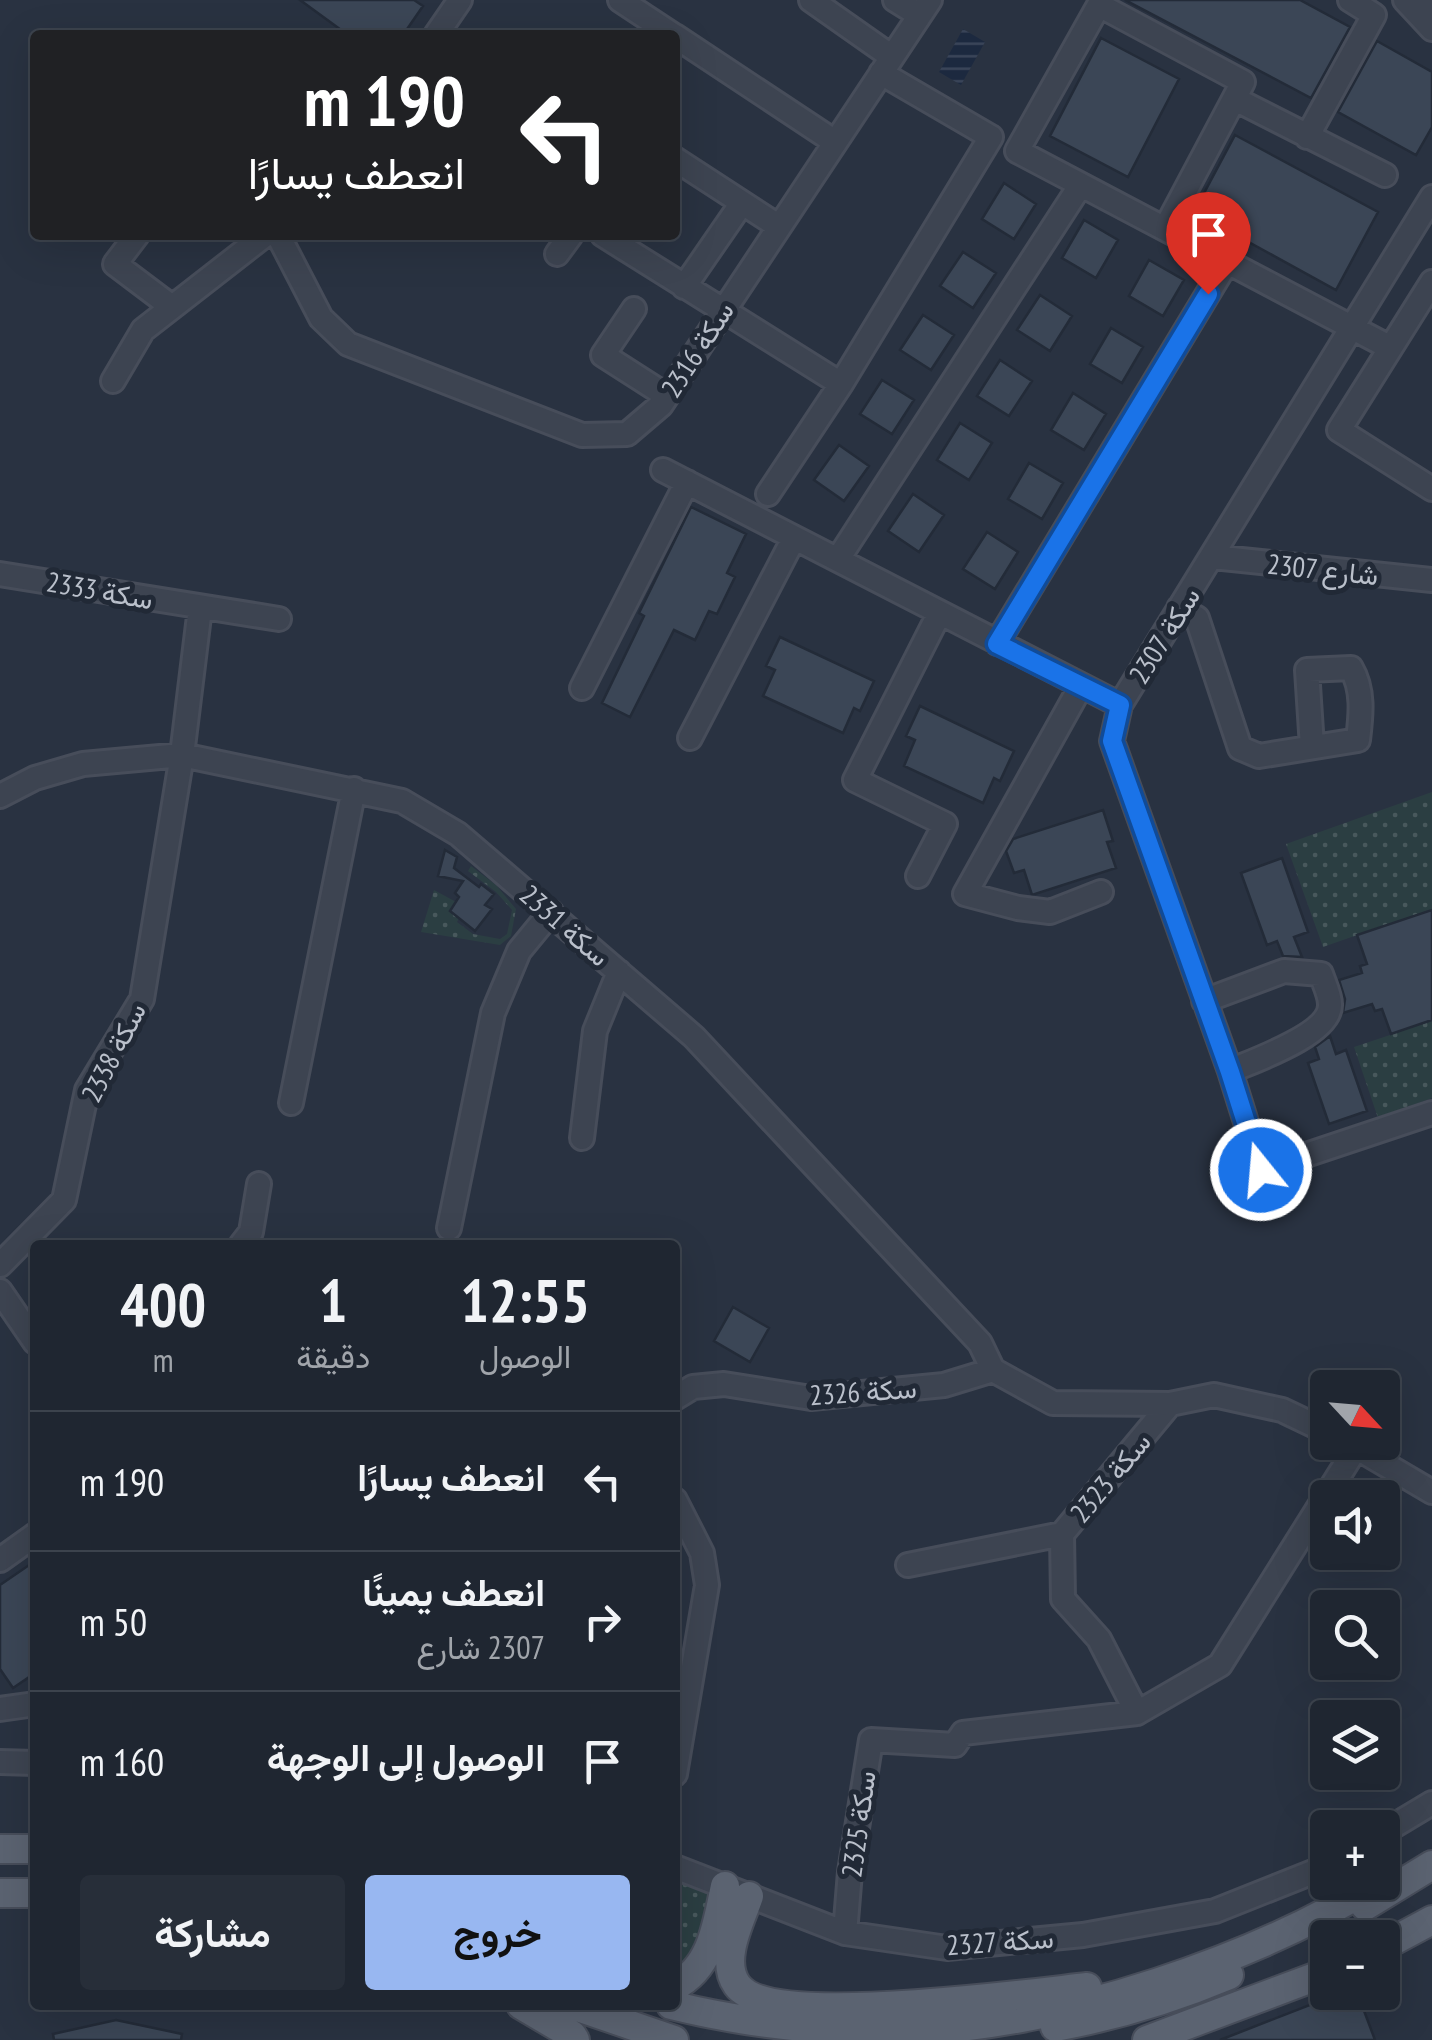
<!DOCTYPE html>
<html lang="ar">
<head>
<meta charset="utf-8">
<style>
	:root { --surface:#1f2631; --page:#272e39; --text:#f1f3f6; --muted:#a1a5ab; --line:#3c434d; --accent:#98b7f1 }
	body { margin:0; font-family:"PT Sans Narrow",Vazirmatn,sans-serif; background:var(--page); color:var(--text); direction:rtl; height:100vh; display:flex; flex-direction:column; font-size:38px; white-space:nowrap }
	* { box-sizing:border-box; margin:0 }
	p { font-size:32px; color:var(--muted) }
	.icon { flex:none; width:55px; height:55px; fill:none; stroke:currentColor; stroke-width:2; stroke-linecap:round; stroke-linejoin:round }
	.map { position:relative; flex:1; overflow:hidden; direction:ltr }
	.panel { position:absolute; left:30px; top:1240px; width:650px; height:770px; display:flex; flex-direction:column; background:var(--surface); border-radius:10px; box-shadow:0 10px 40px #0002,0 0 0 2px var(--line); direction:rtl }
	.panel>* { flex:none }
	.banner { position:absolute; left:30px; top:30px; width:650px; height:210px; border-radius:10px; box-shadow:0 10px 40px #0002,0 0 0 2px var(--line); direction:rtl; background:#202124; color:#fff; overflow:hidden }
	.needle { width:65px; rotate:116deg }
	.fabs { position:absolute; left:1310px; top:1370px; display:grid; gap:20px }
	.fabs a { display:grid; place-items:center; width:90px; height:90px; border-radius:10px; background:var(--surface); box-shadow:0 10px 40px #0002,0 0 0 2px var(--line); font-size:50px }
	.pin { position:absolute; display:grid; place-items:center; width:85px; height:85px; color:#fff; margin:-102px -42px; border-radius:50% 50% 50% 0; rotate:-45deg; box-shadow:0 0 10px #0007 }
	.pin .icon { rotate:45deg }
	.me { position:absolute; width:110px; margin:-55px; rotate:343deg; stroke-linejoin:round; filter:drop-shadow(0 0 8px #0008) }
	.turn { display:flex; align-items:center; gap:35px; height:210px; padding:0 50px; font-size:45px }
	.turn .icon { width:130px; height:130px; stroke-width:2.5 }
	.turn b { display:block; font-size:70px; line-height:85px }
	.eta { display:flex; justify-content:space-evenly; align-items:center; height:170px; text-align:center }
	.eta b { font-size:60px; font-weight:700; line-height:70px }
	.action { display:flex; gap:20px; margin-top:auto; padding:20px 50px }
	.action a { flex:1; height:115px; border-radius:10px; background:var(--accent); color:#111; font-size:40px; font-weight:700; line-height:115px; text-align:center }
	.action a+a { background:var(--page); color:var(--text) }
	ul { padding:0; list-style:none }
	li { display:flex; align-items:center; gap:30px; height:140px; padding:0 50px; border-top:2px solid var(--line) }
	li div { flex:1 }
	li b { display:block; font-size:38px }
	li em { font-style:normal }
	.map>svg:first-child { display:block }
	.grass { fill:url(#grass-dots) }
	.water { fill:url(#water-rules) }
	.building { fill:#3b4656; stroke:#232b38; stroke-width:2.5 }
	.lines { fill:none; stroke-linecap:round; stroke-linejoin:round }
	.minor-casing { stroke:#474d5a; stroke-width:28 }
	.major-casing { stroke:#474d5a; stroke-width:32 }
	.minor { stroke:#3d4451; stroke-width:22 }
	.major { stroke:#5b6371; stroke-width:28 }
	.route-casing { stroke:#114b97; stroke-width:25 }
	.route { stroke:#1a73e8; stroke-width:18 }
	.labels { text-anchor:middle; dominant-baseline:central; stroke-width:10; stroke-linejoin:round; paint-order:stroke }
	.street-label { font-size:28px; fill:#bac0cb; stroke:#212936 }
</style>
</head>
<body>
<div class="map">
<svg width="1432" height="2040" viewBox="0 0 1432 2040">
	<defs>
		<pattern id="grass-dots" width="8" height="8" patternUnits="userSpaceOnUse" patternTransform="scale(2.5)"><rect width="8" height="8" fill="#2b3e42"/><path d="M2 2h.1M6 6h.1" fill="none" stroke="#48585c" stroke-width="1.8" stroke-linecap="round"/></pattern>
		<pattern id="water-rules" width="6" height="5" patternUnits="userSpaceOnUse" patternTransform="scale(2.5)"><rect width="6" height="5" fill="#1c293f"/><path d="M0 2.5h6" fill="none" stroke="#3b4659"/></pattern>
	</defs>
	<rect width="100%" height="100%" fill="#293241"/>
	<path class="grass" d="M 1432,792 L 1432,916 L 1429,910 L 1323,947 L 1286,844 Z
		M 471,866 L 496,885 L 516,909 L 511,936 L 500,945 L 421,932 L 434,890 L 458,903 L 452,910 L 459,918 L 457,922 L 473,934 L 500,939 L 507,934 L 512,910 L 496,892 L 468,871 Z
		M 1432,1021 L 1432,1098 L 1378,1118 L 1354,1047 Z
		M 675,1869 L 722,1887 L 717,1917 L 675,1984 Z"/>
	<path class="water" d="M 963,29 L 985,42 L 961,85 L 939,72 Z"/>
	<path class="building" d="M 300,0 L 414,0 L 423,6 L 403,35 L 348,35 Z
		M 1125,0 L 1300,0 L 1350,27 L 1311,98 Z
		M 1101,38 L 1179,79 L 1128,177 L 1050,136 Z
		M 1377,41 L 1432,72 L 1432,127 L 1416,155 L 1338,112 Z
		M 1235,135 L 1378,212 L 1336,290 L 1194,212 Z
		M 1004,183 L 1036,204 L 1014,239 L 982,219 Z
		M 1084,220 L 1118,240 L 1096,278 L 1062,258 Z
		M 963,252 L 996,273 L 973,308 L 940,286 Z
		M 1149,260 L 1184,280 L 1163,316 L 1129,296 Z
		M 1040,295 L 1072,316 L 1050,351 L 1017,330 Z
		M 923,315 L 954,335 L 931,370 L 900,350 Z
		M 1111,328 L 1143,347 L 1122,383 L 1090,364 Z
		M 1000,360 L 1032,381 L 1009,416 L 977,396 Z
		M 882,380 L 914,400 L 892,434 L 860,414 Z
		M 1073,393 L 1106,414 L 1084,450 L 1051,430 Z
		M 960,423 L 992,443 L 969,480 L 937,460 Z
		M 839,445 L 869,466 L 844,501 L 814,480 Z
		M 1029,463 L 1063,483 L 1042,519 L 1008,499 Z
		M 913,494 L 944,515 L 919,552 L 888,531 Z
		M 691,507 L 746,534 L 727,573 L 735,577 L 717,614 L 709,611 L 695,640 L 674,630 L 630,717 L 602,703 L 644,616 L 639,613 Z
		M 987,532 L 1018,552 L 995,589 L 963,569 Z
		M 780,637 L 874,681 L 860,711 L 854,708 L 843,733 L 763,696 L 775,670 L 766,666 Z
		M 920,706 L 1014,751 L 1000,781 L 994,778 L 983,803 L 904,766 L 915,740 L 906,736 Z
		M 1103,810 L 1113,841 L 1107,842 L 1116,868 L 1032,895 L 1024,870 L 1014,873 L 1006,851 L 1013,839 Z
		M 445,850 L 457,857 L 454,868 L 479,887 L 481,884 L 494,894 L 485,905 L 492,909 L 475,931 L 450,911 L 459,897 L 455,893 L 463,881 L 438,876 Z
		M 1282,858 L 1308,932 L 1294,937 L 1302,957 L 1283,956 L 1277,941 L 1267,945 L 1241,873 Z
		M 1432,910 L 1432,1020 L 1391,1034 L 1382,1009 L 1375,1011 L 1372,1004 L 1343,1013 L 1345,999 L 1339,980 L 1362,973 L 1360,966 L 1367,964 L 1357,935 Z
		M 1330,1036 L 1336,1054 L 1346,1050 L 1367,1111 L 1329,1124 L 1308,1063 L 1319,1059 L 1315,1047 Z
		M 733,1307 L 769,1328 L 750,1362 L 714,1341 Z
		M 35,1561 L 35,1673 L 13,1688 L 0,1669 L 0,1585 Z
		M 1343,1992 L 1357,1992 L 1375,2040 L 1220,2040 Z
		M 116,2020 L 182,2034 L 181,2040 L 54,2040 L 53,2034 Z"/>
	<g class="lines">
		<g class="minor-casing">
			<path id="minor" d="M 620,0 L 673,35
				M 811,0 L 892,57
				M 895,0 L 919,15
				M 1405,0 L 1432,29
				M 1430,0 L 1432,2
				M 436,35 L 460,0
				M 675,36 L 835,142
				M 1235,99 L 1385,175
				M 1307,137 L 1374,15 L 1350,0
				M 675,159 L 778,226
				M 1432,197 L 1120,705 L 1112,741 L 1230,1071 L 1261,1170 L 1432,1113
				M 1165,229 L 1243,82 L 1099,5 L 1017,151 L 1389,347
				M 137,235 L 115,264 L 172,307
				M 278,235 L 321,318 L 348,344 L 582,435 L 627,434 L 661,405 L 930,0
				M 603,235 L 841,384
				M 557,254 L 571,235
				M 1432,282 L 1339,430 L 1432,489
				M 684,287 L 742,203
				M 634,309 L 603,355 L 667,396
				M 113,381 L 143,330 L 265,235
				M 663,470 L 1120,705
				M 768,494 L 841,384 L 991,137 L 881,73
				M 1213,557 L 1432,580
				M 838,559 L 1080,186
				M 0,574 L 279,619
				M 1179,608 L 1197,618 L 1240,748 L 1259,756 L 1358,740 C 1361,715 1364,690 1351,668 L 1307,670 L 1312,747
				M 997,643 L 1227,262
				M 1081,686 L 965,894 L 1018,908 L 1050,912 L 1101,892
				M 582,688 L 687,482
				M 690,738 L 794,538
				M 0,796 L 35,778 L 83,764 L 182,755 L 402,801 L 458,834 L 694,1037 L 980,1343 L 993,1370
				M 918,876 L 945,824 L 855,780 L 939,614
				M 1204,1001 L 1284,971 L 1321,974 C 1324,983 1330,995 1330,1004 C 1332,1034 1253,1061 1230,1071
				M 291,1103 L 354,789
				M 582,1138 L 595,1031 L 619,972
				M 449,1228 L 493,1013 L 519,951 L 551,912
				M 241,1245 L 251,1232 L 259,1184
				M 0,1265 L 64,1200 L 87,1090 L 142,999 L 182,755 L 200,608
				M 0,1291 L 35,1342
				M 993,1370 L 1053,1403 L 1170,1404 L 1214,1395 L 1282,1410 L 1328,1432
				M 675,1398 L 693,1387 L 724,1384 L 811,1398 L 944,1385 L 993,1370
				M 1347,1442 L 1432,1492
				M 675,1500 L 702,1553 L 707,1585 L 675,1774
				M 0,1560 L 35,1535
				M 908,1565 L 1062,1534
				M 0,1709 L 35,1704
				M 1137,1713 L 1099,1639 L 1063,1599 L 1062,1534 L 1170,1404
				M 0,1762 L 35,1763
				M 1382,1833 L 1432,1803
				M 675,1867 L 845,1933 L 947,1948 L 1083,1935 L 1215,1911 L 1328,1866
				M 845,1933 L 850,1872 L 871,1740 L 955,1745 L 963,1733 L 1137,1713 L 1220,1665 L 1356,1448"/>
		</g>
		<g class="major-casing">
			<path id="major" d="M 0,1849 L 35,1849
				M 0,1893 L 35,1893
				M 749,1896 C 741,1920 719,1960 737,1985 C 769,2030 1031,1993 1087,1987
				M 1365,1906 L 1432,1865
				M 1382,1947 L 1432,1920
				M 675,1986 C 712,1967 717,1924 725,1886
				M 521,2005 L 572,2035 L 575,2040
				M 572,2005 L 674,2040
				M 671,2005 C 752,2025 836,2033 919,2030 C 1064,2024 1256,1959 1379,1882
				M 1055,2027 C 1116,2016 1172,1999 1229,1975
				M 1147,2040 L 1328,1972"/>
		</g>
		<use href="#minor" class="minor"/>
		<use href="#major" class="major"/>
	</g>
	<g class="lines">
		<g class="route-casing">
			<path id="route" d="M 1208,294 L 997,644 L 1120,705 L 1112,741 L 1230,1072 L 1261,1170"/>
		</g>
		<use href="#route" class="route"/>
	</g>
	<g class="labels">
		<g class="street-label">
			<text transform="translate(697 349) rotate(-57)">2316 سكة</text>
			<text transform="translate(1323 569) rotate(6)">2307 شارع</text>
			<text transform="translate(100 590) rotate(10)">سكة 2333</text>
			<text transform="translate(1164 635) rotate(-58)">سكة 2307</text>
			<text transform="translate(565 925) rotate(41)">سكة 2331</text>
			<text transform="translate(113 1052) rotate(-63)">سكة 2338</text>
			<text transform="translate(863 1391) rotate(-4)">سكة 2326</text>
			<text transform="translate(1110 1477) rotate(-50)">سكة 2323</text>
			<text transform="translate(858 1824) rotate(-82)">سكة 2325</text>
			<text transform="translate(1000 1941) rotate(-4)">سكة 2327</text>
		</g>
	</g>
</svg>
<div class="fabs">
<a><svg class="needle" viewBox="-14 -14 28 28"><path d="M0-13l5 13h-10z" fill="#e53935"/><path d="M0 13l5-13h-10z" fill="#a1a5ab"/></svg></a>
<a><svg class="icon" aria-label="sound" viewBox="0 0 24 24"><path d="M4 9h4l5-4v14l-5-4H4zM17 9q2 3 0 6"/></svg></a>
<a><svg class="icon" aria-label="search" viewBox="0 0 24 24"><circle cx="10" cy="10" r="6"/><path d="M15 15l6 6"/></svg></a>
<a><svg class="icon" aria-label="layers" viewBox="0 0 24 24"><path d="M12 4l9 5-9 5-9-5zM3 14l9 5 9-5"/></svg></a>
<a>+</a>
<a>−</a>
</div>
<div class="pin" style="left:1208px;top:294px;background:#d93025"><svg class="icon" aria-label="arrive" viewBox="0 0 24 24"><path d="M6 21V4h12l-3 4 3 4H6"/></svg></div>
<svg class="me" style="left:1261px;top:1170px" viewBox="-20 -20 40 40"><circle r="17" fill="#1a73e8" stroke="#fff" stroke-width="3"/><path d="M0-11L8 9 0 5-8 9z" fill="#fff"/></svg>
<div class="banner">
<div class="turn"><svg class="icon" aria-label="left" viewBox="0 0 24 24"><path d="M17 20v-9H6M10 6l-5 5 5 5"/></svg><div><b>190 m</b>انعطف يسارًا</div></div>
</div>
<section class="panel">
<div class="eta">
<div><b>12:55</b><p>الوصول</p></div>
<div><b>1</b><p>دقيقة</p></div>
<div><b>400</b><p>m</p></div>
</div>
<ul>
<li><svg class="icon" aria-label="left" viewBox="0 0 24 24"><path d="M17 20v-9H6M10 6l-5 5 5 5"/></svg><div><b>انعطف يسارًا</b></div><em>190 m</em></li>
<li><svg class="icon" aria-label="right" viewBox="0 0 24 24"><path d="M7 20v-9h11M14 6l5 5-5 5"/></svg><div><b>انعطف يمينًا</b><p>2307 شارع</p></div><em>50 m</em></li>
<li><svg class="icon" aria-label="arrive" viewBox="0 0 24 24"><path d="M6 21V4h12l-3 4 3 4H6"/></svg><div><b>الوصول إلى الوجهة</b></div><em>160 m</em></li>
</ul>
<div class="action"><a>خروج</a><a>مشاركة</a></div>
</section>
</div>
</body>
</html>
